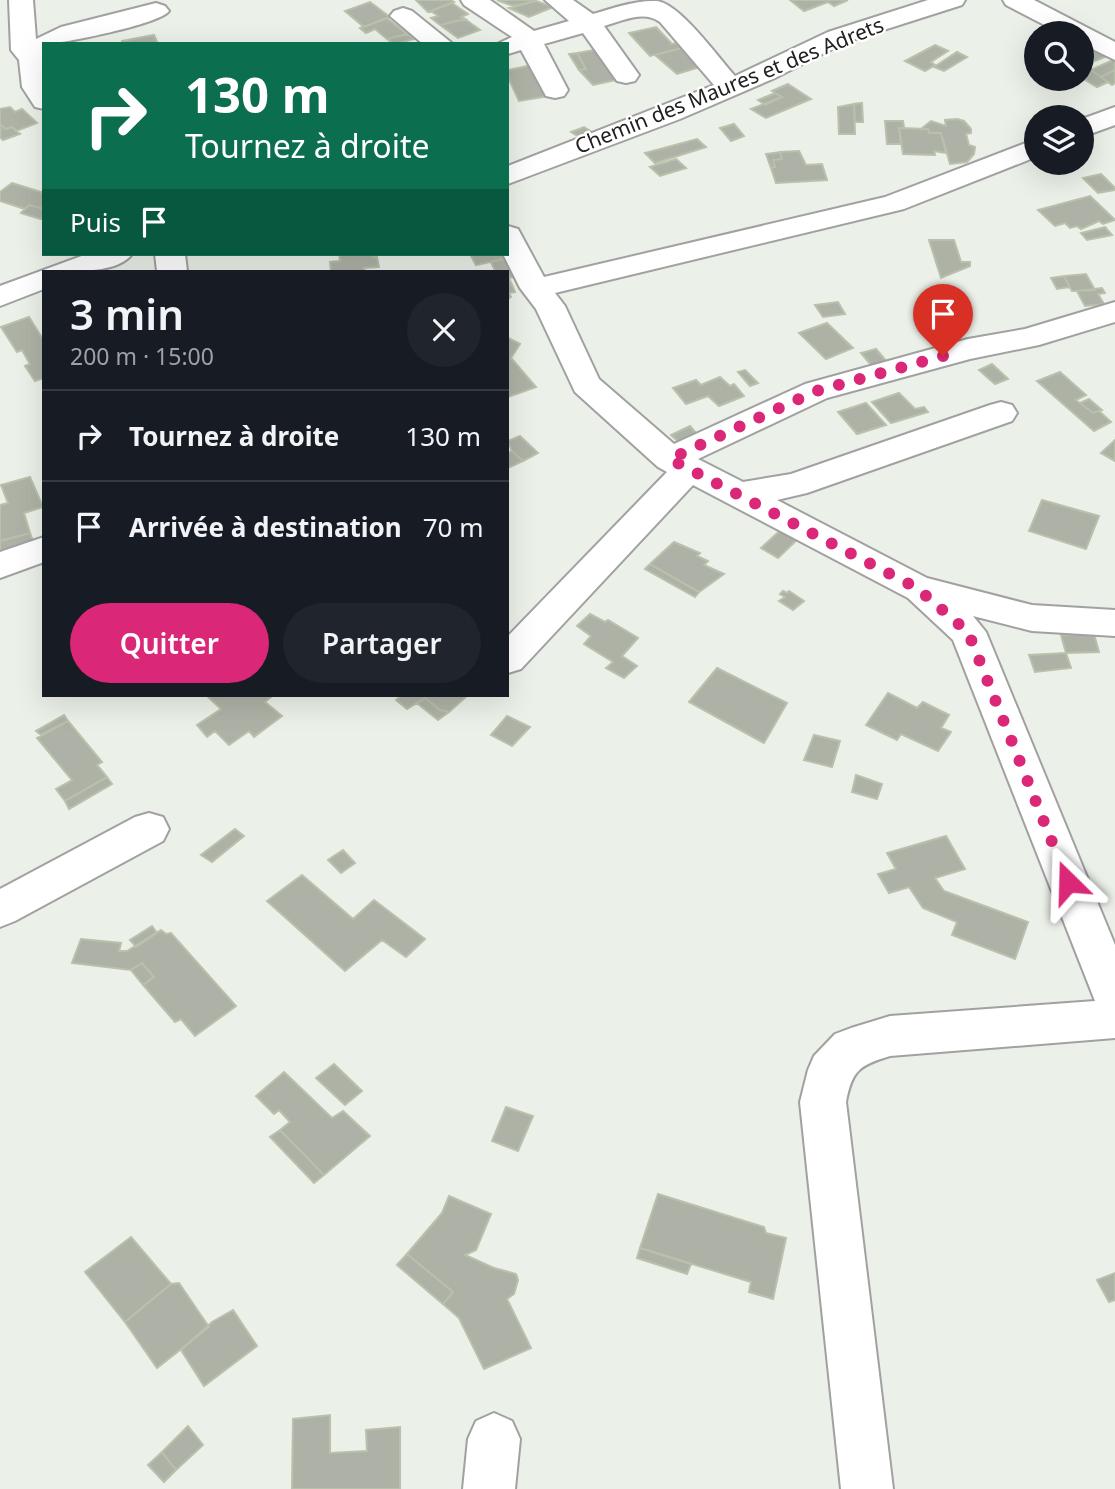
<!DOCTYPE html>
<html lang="fr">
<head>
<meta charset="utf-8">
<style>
	:root { --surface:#171b24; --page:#20242c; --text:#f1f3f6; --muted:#9ea1a6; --line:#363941; --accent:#db2777 }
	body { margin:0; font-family:"Noto Sans",sans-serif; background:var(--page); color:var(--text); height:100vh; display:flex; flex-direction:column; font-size:26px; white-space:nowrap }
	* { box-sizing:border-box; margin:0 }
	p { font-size:23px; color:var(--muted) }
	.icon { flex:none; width:38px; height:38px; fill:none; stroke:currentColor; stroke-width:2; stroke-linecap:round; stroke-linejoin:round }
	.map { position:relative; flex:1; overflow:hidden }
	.side { position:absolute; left:42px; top:270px; width:467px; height:427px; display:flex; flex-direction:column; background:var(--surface); border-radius:0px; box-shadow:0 7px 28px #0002 }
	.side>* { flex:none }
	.top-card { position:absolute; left:42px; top:42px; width:467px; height:214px; border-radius:0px; box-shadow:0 7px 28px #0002; background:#0b6e4f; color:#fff; overflow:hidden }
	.controls { position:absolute; left:1024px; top:21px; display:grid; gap:14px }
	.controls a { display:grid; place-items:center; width:70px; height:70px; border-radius:50%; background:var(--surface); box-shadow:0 7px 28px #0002; font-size:35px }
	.pin { position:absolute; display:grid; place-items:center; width:60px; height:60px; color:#fff; margin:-72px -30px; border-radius:50% 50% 50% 0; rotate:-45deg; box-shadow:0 0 7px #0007 }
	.pin .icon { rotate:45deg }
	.me { position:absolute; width:77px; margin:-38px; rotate:338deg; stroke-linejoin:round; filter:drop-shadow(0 0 5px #0008) }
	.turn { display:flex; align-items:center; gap:24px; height:147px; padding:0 28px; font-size:32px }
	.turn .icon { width:91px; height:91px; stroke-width:2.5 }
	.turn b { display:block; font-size:49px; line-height:60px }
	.then { display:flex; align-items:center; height:66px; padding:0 28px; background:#0003; gap:14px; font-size:26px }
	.round { display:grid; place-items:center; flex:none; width:74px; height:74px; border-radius:37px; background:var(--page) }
	.summary { display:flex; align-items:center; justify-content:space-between; height:119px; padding:0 28px }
	h1 { font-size:42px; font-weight:600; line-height:52px }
	.button { display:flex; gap:14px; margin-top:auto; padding:14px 28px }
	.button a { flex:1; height:80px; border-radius:42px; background:var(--accent); color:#fff; font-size:28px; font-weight:600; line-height:80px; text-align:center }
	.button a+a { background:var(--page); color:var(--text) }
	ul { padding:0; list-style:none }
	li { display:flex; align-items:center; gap:21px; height:91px; padding:0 28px; border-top:2px solid var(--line) }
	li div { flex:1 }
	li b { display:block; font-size:26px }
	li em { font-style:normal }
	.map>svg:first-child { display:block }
	.building { fill:#aeb2a6; stroke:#b8c1ab; stroke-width:2 }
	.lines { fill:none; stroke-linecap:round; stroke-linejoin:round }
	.minor-casing { stroke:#a1a1a1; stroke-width:4 }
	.minor { fill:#fff; fill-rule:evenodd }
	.route { stroke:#db2777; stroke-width:12; stroke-dasharray:0 21.6 }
	.labels { text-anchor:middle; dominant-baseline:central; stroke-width:5; stroke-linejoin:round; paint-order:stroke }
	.far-street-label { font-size:21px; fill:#202020; stroke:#fff }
</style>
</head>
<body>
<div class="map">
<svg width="1115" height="1489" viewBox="0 0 1115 1489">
	<rect width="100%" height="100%" fill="#ebf0e8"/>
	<path class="building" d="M 416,0 L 451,0 L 454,2 L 428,12 Z
		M 497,0 L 535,0 L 536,1 L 513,6 Z
		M 790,0 L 848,0 L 834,6 L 828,2 L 804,11 Z
		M 536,1 L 553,7 L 529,17 L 509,8 Z
		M 370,2 L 390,17 L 364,27 L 345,11 Z
		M 452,3 L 468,14 L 461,17 L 465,19 L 440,25 L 431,18 L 438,16 L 431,11 Z
		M 387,18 L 407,34 L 387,39 L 375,29 L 366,33 L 360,28 Z
		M 465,19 L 480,30 L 458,38 L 440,25 Z
		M 656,27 L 672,44 L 676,43 L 682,48 L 650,56 L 629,33 Z
		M 407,34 L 414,39 L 394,44 L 387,39 Z
		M 154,35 L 158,44 L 123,44 L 122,41 Z
		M 1083,38 L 1112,54 L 1095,61 L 1082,53 Z
		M 935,45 L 948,51 L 931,62 L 935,65 L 925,71 L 905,61 Z
		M 682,48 L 700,67 L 677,74 L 655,55 Z
		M 600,49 L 616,80 L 593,85 L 579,70 L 586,69 L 577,53 Z
		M 957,52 L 967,57 L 944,71 L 934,67 Z
		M 577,53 L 586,69 L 579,70 L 569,54 Z
		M 1115,59 L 1115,70 L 1101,77 L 1091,70 Z
		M 533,65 L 549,96 L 519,101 L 508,77 L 508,70 Z
		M 1091,70 L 1101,77 L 1108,82 L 1097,87 L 1082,78 L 1082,74 Z
		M 1115,70 L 1115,83 L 1112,85 L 1101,77 Z
		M 788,84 L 811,99 L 766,118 L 751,109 L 782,97 L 772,91 Z
		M 775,93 L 782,97 L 765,105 L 758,100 Z
		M 862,103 L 863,122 L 855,122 L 854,104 Z
		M 854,104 L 855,134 L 839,134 L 838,107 Z
		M 10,107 L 15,112 L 22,109 L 37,123 L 16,131 L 12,127 L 6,129 L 0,124 L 0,109 Z
		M 957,119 L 964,121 L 971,129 L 971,133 L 966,134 L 969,145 L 975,147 L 974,154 L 967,162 L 950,164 L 941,133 L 929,133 L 928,129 L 921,129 L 931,121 L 946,126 L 945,120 Z
		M 885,121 L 903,121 L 904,128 L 899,128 L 901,144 L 887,144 Z
		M 734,124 L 744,136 L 731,141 L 720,128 Z
		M 1,125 L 6,129 L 12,127 L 20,134 L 3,140 L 0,137 Z
		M 584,127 L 592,132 L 579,137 L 571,132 Z
		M 899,128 L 928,129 L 929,133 L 941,133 L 946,153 L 934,151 L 935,155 L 903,154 Z
		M 697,139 L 706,147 L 655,163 L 645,153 Z
		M 799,151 L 806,165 L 822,164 L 827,180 L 776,183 L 771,168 L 775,167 L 773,160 L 782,159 L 780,152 Z
		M 780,152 L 782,159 L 773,160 L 775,167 L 771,168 L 766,154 Z
		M 676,159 L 686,168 L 660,176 L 650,167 Z
		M 1101,174 L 1115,188 L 1115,190 L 1098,193 L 1083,178 Z
		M 12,183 L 44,193 L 44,209 L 29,205 L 25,209 L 0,201 L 0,192 Z
		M 1090,196 L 1115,220 L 1103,224 L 1099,221 L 1081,229 L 1077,226 L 1070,228 L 1065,223 L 1055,226 L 1038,210 Z
		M 29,205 L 44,209 L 44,216 L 41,219 L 21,213 Z
		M 1105,227 L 1112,235 L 1087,240 L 1081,233 Z
		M 929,240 L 954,240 L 961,262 L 970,262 L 970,266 L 941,278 Z
		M 339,254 L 372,254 L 373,257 L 377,257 L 379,267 L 364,268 L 365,271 L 331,271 L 330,262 L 340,261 Z
		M 470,254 L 507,254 L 508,258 L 476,265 Z
		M 508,258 L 519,276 L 509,278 L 515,292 L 509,293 L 511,297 L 508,299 L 508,271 L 495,271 L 491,262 Z
		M 1086,274 L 1095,290 L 1072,291 L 1064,276 Z
		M 1064,276 L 1070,287 L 1057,289 L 1051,278 Z
		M 1102,288 L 1105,293 L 1098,294 L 1104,304 L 1085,306 L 1077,291 Z
		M 838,302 L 845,314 L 823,317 L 815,305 Z
		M 29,317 L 44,341 L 44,378 L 35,381 L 25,366 L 30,364 L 22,350 L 17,352 L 1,327 Z
		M 827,323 L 853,348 L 826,359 L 799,333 Z
		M 508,338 L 520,344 L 511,358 L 536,387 L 508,397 Z
		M 876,349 L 887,362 L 872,366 L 861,353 Z
		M 992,364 L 1008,379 L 995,384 L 979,370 Z
		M 745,370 L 758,383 L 750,386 L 738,372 Z
		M 1060,372 L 1086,395 L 1076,400 L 1093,413 L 1099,411 L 1111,422 L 1094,431 L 1037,381 Z
		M 720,377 L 730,386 L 734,384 L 744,396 L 719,406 L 708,396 L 686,404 L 673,388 L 696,380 L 701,385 Z
		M 899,393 L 915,409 L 924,407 L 928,412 L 891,423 L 872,402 Z
		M 1089,399 L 1102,410 L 1093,413 L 1080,403 Z
		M 866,403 L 886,425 L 857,434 L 838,412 Z
		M 690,426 L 701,439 L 684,447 L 671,435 Z
		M 520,436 L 538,453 L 523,461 L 512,451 L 508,441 Z
		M 1115,440 L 1115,461 L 1101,453 Z
		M 512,451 L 523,461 L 508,468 L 508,453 Z
		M 30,477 L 43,507 L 24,513 L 30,533 L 0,541 L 0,505 L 8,503 L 1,485 Z
		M 1042,500 L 1099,516 L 1086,549 L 1029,531 Z
		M 784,527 L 800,537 L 778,558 L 761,548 Z
		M 30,533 L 35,546 L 0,559 L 0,541 Z
		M 674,542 L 700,553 L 697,556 L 708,561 L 704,565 L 724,574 L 699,592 L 650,564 Z
		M 650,564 L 699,592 L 695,597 L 645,569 Z
		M 783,591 L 787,593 L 789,591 L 804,601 L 793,610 L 779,601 L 785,597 L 780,594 Z
		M 590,614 L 605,622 L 608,620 L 638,638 L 622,656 L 637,666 L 624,678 L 606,668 L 613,662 L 584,644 L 591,636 L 577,626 Z
		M 1094,634 L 1099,652 L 1066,653 L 1061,635 Z
		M 1066,653 L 1071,668 L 1035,672 L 1029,655 Z
		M 717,668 L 787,703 L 764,743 L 689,702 Z
		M 888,693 L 917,708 L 923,702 L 949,715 L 941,728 L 951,732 L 938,751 L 901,734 L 897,740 L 866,725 Z
		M 206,695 L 269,695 L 271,697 L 265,702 L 282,716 L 254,737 L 249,731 L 229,745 L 215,731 L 207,737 L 197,725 L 221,709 Z
		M 402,695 L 468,695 L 449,712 L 440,710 L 425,698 L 407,709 L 396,700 Z
		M 425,698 L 440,710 L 449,712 L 438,720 L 417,703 Z
		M 64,715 L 68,721 L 41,735 L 36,731 Z
		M 507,716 L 530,727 L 512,746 L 491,735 Z
		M 68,721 L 102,762 L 97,765 L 107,777 L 65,801 L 56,789 L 72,780 L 37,738 Z
		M 814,735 L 840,741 L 832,767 L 804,760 Z
		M 856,775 L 882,784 L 877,799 L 852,792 Z
		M 107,777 L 112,784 L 69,809 L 65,801 Z
		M 235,829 L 244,836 L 212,862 L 201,855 Z
		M 946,836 L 965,869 L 935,878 L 944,891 L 1028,922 L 1015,959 L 952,935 L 957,922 L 923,908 L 909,887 L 889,893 L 878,874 L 896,869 L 887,853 Z
		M 343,850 L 355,863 L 341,873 L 328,860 Z
		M 302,875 L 353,919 L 374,900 L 425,939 L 406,957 L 382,940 L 345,971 L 267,901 Z
		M 152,926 L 157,933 L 136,947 L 130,940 Z
		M 161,930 L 166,934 L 171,933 L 236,1006 L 195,1036 L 181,1019 L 175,1022 L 143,985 L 154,977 L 142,963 L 131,970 L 72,963 L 81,939 L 121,943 L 119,951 L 127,951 Z
		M 142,963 L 154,977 L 143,985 L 131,970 Z
		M 334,1064 L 362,1091 L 345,1105 L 316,1078 Z
		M 284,1072 L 332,1118 L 343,1111 L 370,1136 L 324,1175 L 280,1130 L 290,1122 L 279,1110 L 274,1114 L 256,1096 Z
		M 506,1107 L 533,1116 L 518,1151 L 492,1141 Z
		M 280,1130 L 324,1175 L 314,1183 L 270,1137 Z
		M 658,1194 L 764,1227 L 766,1233 L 786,1238 L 773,1299 L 749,1292 L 751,1282 L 640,1248 Z
		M 449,1196 L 491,1214 L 476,1250 L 465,1255 L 494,1268 L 516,1274 L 518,1280 L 514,1294 L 507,1299 L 531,1348 L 484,1369 L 459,1318 L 443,1304 L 453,1292 L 407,1254 L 442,1213 Z
		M 131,1237 L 171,1284 L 125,1322 L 85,1272 Z
		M 640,1248 L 691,1264 L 687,1274 L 637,1258 Z
		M 407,1254 L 453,1292 L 443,1304 L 397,1265 Z
		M 1115,1273 L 1115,1300 L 1109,1302 L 1097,1280 Z
		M 179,1283 L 209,1327 L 157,1368 L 125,1322 L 171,1284 Z
		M 233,1310 L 257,1346 L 204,1386 L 181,1350 L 212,1322 Z
		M 330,1415 L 330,1453 L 367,1451 L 366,1430 L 400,1427 L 400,1489 L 292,1489 L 293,1419 Z
		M 188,1426 L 203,1445 L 176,1470 L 162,1452 Z
		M 162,1452 L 176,1470 L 164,1482 L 148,1465 Z"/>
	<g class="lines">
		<g class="minor-casing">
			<path id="minor" d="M 9,0 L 33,0 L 36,39 L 61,27 L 156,3 L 165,6 L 169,11 C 160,24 62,44 44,44 L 44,109 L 35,107 L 22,87 L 19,60 L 11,50 Z
				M 461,0 L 490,0 L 534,31 L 569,21 L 545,0 L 573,0 L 593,14 C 613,8 636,0 657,1 C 680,4 718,57 735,76 L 828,32 L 928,0 L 965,0 L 962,5 L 846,42 L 775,78 L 680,119 L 508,184 L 508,166 L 714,85 L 660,22 C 643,10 623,21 604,26 L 639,75 L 635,81 L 626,83 L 617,81 L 583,33 L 544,44 L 568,90 L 564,96 L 555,98 L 546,96 L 521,50 L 508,54 L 508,44 L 497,44 L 512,37 L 464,5 Z
				M 1003,0 L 1034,0 L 1115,42 L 1115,60 L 1082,44 L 1082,33 L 1060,33 L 1006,5 Z
				M 403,8 L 412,11 L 453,44 L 423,44 L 390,16 L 394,11 Z
				M 1115,107 L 1115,125 L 1082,137 L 1082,119 Z
				M 1036,139 L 1036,157 L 904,209 L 555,293 L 565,306 L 599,379 L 674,444 L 805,384 L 968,339 L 1025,329 L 1115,302 L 1115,322 L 1039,345 L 970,359 L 827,398 L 698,459 L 743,482 L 791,474 L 990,405 L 1001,402 L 1012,405 L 1017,413 L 1012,421 L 807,493 L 777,500 L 927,578 L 1032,605 L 1115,610 L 1115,636 L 1032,631 L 973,616 L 986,632 L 1115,945 L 1115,1038 L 890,1056 C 860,1065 852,1070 846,1102 L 893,1489 L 841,1489 L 800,1102 L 808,1070 L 814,1056 L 835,1034 L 851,1028 L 890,1016 L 1095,1001 L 953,640 L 908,598 L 693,485 L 521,669 L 508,673 L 508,636 L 667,472 L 658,467 L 575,392 L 536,309 L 520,288 L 503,254 L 508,254 L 508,226 L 518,229 L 544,277 L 885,197 Z
				M 87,254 L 132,254 C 117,275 67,271 44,271 L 44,289 L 0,306 L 0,286 Z
				M 155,254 L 185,254 L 187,271 L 157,271 Z
				M 44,537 L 44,562 L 0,578 L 0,552 Z
				M 149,813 L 163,817 L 169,829 L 163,841 L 15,921 L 0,927 L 0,889 L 135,817 Z
				M 494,1413 L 512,1421 L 520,1439 L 515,1489 L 463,1489 L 468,1439 L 476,1421 Z"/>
		</g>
		<use href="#minor" class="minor"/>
	</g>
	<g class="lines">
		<path class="route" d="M 943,356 L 816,391 L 670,459 L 917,588 L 968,632 L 1068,882"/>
	</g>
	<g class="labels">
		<g class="far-street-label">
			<text transform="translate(729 85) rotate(-22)">Chemin des Maures et des Adrets</text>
		</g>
	</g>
</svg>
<div class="controls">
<a><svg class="icon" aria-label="search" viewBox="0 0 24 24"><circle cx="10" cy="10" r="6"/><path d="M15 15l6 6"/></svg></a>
<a><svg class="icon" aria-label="layers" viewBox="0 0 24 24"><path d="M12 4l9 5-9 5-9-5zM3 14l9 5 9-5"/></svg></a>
</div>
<div class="pin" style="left:943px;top:356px;background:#d93025"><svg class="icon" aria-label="arrive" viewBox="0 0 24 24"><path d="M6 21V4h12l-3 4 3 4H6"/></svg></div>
<svg class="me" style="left:1068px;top:882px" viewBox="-20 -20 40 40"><path d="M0-17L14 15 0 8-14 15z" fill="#db2777" stroke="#fff" stroke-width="4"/></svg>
<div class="top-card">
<div class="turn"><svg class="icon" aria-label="right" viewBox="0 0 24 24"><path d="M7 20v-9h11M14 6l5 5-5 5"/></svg><div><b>130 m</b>Tournez à droite</div></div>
<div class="then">Puis<svg class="icon" aria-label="arrive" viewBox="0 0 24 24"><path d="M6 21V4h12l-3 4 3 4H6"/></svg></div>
</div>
<section class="side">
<div class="summary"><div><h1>3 min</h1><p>200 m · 15:00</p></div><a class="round"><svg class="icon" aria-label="close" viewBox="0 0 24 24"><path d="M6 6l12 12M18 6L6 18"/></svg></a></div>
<ul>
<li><svg class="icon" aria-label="right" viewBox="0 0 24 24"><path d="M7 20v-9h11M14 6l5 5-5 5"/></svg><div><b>Tournez à droite</b></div><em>130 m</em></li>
<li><svg class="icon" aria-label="arrive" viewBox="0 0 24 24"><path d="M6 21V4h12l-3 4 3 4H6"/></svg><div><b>Arrivée à destination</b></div><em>70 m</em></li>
</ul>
<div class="button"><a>Quitter</a><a>Partager</a></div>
</section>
</div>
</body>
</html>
